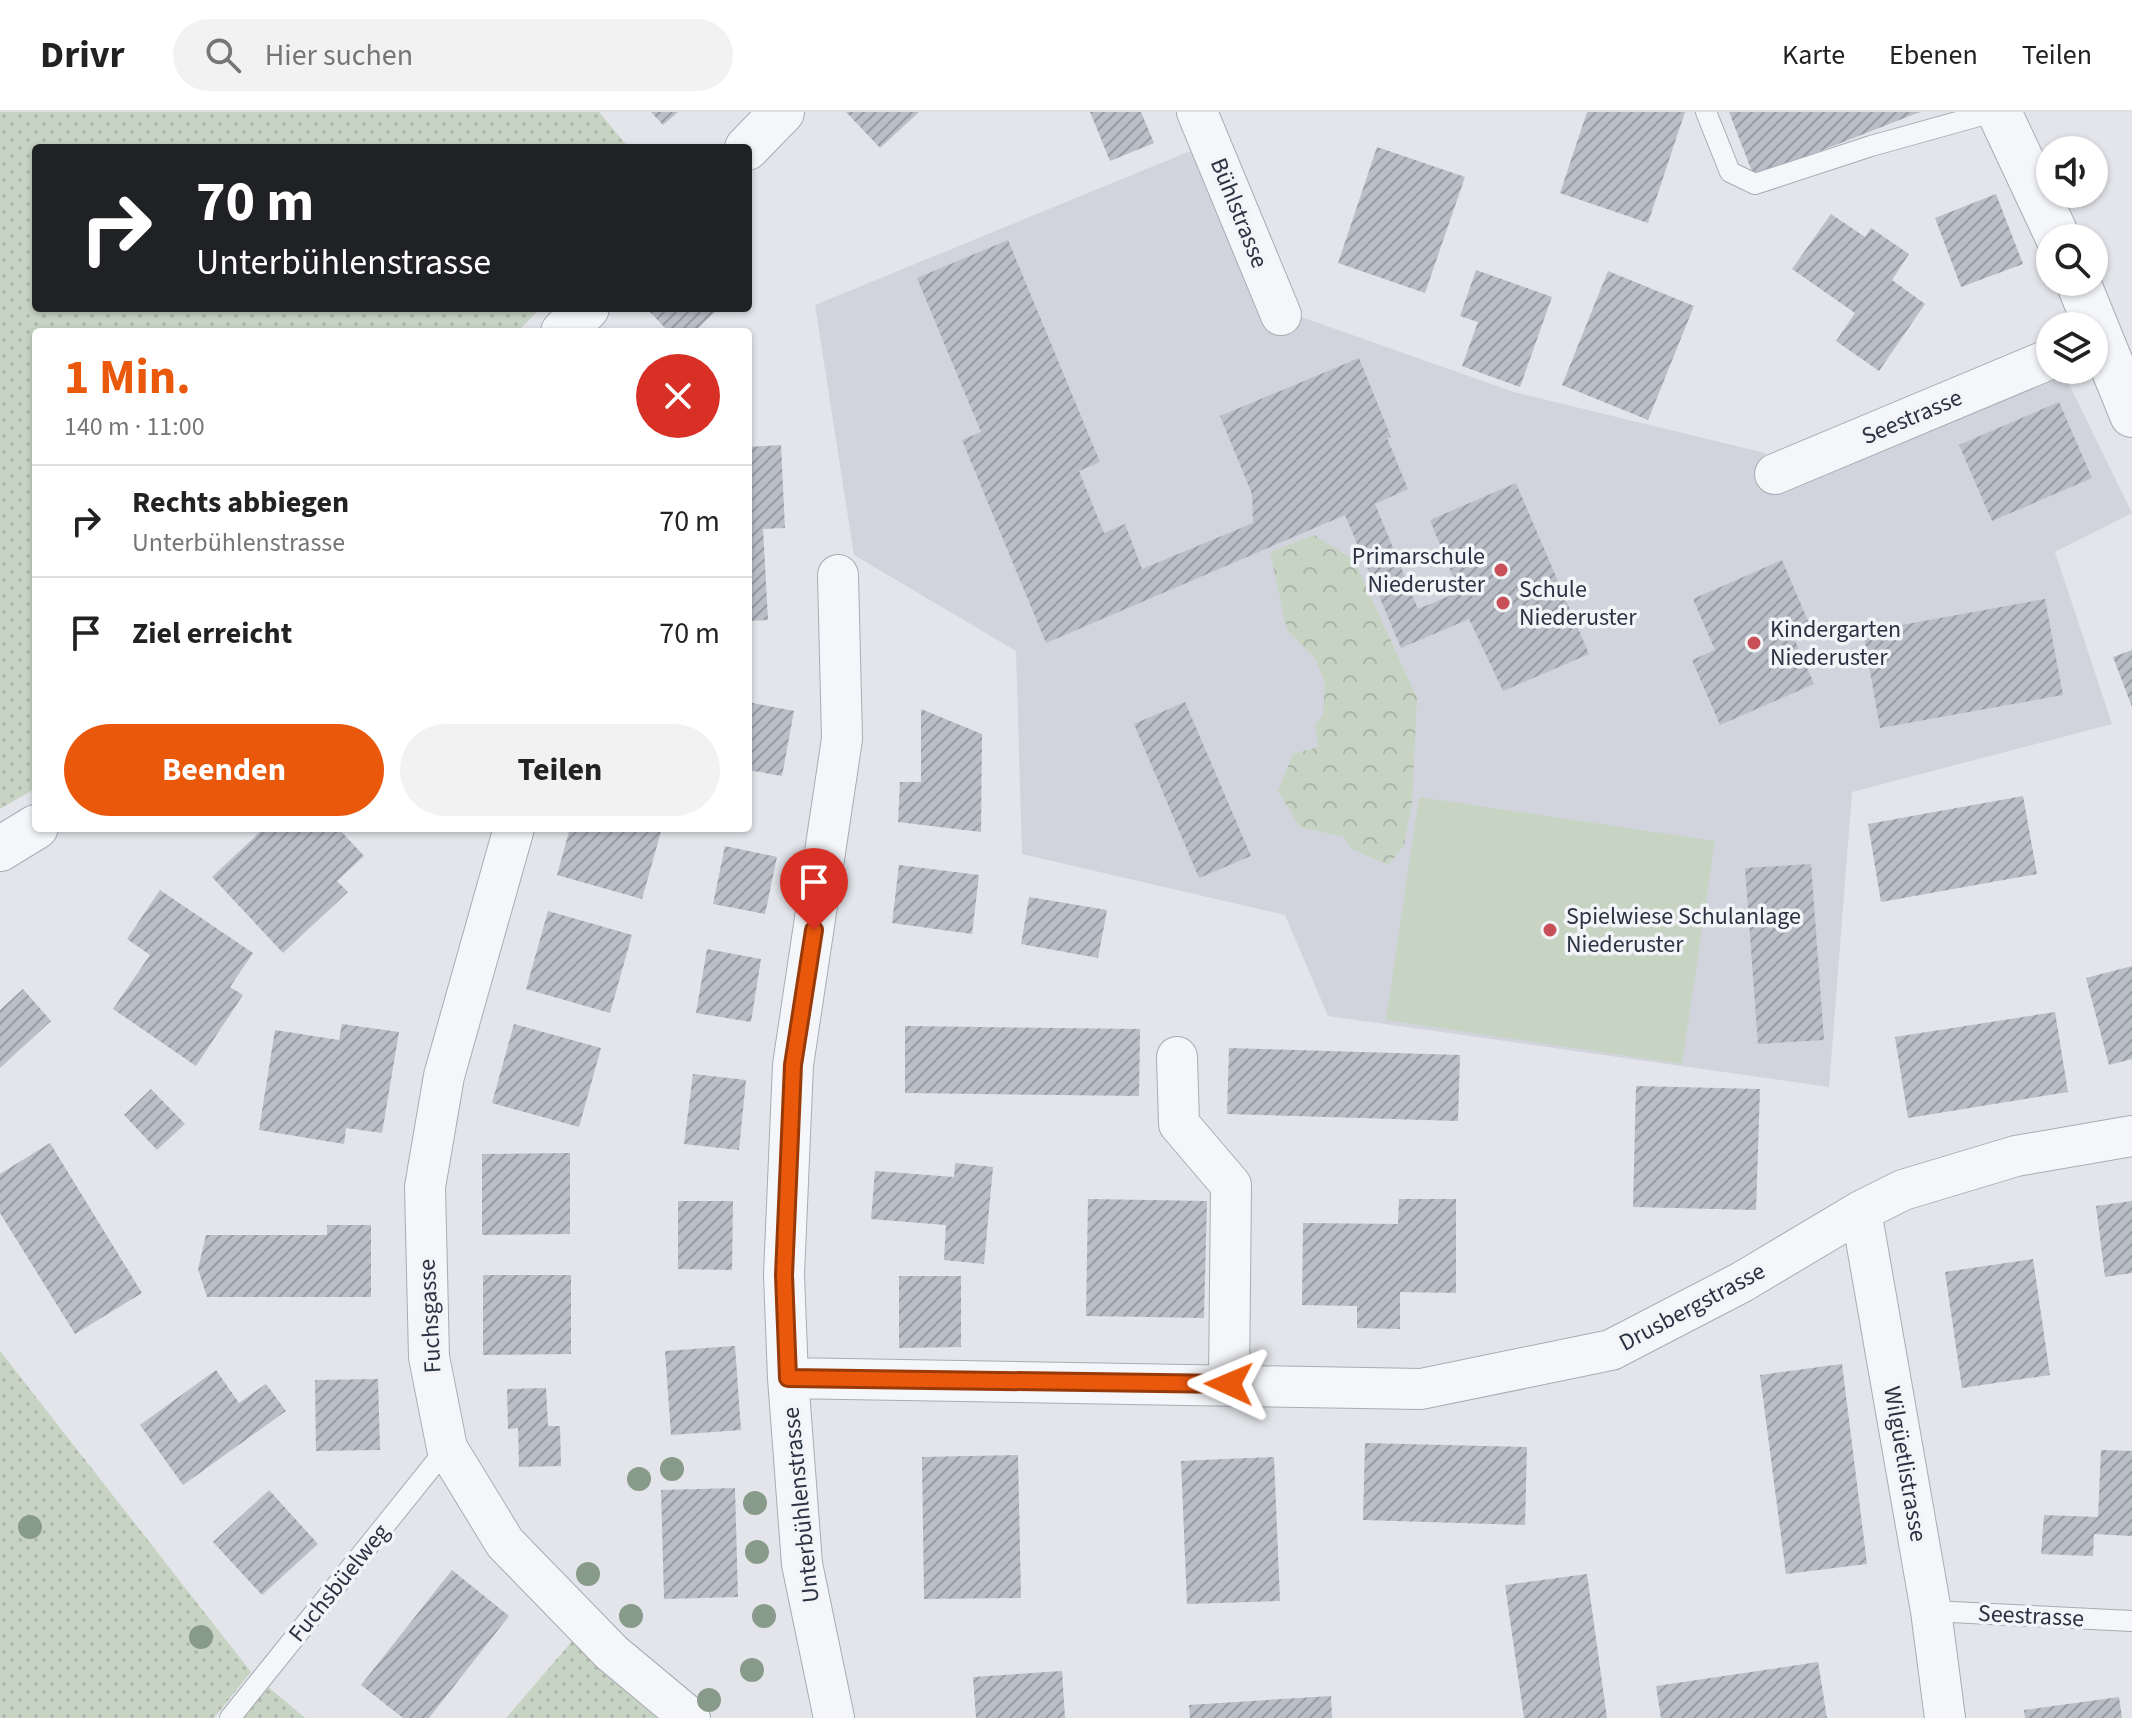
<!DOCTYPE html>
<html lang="de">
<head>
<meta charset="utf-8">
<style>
	:root { --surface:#fff; --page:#f2f2f2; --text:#222; --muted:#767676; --line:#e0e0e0; --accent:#ea580c }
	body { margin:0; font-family:"Source Sans 3",sans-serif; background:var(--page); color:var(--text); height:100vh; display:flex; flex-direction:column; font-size:30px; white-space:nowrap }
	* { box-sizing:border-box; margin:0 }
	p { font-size:26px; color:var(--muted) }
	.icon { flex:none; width:44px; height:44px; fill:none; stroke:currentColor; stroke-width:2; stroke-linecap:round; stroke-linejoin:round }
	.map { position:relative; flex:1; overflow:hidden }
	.details { position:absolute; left:32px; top:216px; width:720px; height:504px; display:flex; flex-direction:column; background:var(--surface); border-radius:8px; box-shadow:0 2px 6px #0004 }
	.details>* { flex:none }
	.guide { position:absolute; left:32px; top:32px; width:720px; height:168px; border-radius:8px; box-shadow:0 2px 6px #0004; background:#202124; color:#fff; overflow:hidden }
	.fabs { position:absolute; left:2036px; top:24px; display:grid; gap:16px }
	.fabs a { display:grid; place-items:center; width:72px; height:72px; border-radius:50%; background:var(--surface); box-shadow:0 2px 6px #0004; font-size:40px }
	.pin { position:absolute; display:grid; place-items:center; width:68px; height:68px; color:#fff; margin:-82px -34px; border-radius:50% 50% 50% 0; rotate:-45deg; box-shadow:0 0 8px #0007 }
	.pin .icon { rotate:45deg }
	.me { position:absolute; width:88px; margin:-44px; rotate:271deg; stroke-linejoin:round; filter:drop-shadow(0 0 6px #0008) }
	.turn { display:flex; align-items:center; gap:28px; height:168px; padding:0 32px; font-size:36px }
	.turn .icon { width:104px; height:104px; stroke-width:2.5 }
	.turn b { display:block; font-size:56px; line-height:68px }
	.round { display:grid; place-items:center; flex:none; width:84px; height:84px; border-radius:42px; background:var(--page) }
	.head { display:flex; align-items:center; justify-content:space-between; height:136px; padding:0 32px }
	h1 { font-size:48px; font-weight:700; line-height:60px; color:var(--accent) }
	.cta { display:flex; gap:16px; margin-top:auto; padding:16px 32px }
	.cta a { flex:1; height:92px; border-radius:48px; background:var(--accent); color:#fff; font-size:32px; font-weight:700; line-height:92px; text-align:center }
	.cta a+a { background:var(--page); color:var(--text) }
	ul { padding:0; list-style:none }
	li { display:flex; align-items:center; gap:24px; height:112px; padding:0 32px; border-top:2px solid var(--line) }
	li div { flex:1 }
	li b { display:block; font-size:30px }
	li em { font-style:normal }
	header { display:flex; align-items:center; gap:48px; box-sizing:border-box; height:112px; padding:0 40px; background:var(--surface); border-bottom:2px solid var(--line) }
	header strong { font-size:38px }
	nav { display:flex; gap:44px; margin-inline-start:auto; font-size:28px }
	.search { width:560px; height:72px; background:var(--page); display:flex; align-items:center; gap:20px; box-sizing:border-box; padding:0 28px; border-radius:44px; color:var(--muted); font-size:30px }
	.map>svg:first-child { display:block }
	.built { fill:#d1d4dc }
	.grass { fill:url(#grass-dots) }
	.park { fill:url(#park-crowns) }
	.garden { fill:#c7d4c4 }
	.building { fill:url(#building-hatch) }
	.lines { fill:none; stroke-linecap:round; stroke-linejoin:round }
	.service-casing { stroke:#a8acb4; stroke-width:22 }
	.minor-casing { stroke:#a8acb4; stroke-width:42 }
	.tertiary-casing { stroke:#a8acb4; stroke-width:46 }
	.service { stroke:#f5f6f9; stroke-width:20 }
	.minor { stroke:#f5f6f9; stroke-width:40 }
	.tertiary { stroke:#f5f6f9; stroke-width:44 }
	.tree { fill:#889a89 }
	.route-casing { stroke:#983908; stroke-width:20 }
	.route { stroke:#ea580c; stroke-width:14 }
	.poi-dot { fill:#c84f57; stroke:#f2f4f8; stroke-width:3 }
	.labels { text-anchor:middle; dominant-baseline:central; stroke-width:7; stroke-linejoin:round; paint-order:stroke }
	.street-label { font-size:24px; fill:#2b3242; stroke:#f2f4f8 }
	.poi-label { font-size:24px; fill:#2b3242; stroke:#f2f4f8; text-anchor:start }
</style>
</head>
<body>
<header>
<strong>Drivr</strong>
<div class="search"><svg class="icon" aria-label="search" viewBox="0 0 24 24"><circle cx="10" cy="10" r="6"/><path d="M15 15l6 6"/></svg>Hier suchen</div>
<nav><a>Karte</a><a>Ebenen</a><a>Teilen</a></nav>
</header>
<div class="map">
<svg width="2132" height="1606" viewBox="0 0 2132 1606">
	<defs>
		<pattern id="grass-dots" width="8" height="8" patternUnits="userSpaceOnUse" patternTransform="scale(2)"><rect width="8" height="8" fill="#c7d4c4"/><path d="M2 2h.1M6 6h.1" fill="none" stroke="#abb6aa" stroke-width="1.8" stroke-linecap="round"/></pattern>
		<pattern id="park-crowns" width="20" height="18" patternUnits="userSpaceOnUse" patternTransform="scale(2)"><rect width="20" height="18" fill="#c7d4c4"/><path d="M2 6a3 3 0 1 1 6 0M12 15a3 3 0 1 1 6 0" fill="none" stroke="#abb6aa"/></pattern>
		<pattern id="building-hatch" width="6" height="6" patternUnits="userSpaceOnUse" patternTransform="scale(2)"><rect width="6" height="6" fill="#babec7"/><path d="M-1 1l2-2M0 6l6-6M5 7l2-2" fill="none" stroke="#979ba3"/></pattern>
	</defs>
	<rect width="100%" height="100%" fill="#e3e5ea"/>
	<path class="built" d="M 1200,35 L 1264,192 L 1514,280 L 1765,341 L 1780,374 L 2065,264 L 2132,401 L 2055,440 L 2112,612 L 1852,680 L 1829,975 L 1328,904 L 1285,803 L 1022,742 L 1016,539 L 854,443 L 815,193 Z"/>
	<path class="grass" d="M 0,0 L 599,0 L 629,36 L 36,36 L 36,196 L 541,196 L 517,220 L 36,220 L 36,676 L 0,697 Z
		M 0,1239 L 251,1560 L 214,1606 L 0,1606 Z
		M 574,1527 L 670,1606 L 506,1606 Z
		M 266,1573 L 305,1606 L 240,1606 Z"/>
	<path class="park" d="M 1314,423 L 1354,448 L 1417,586 L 1412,691 L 1404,734 L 1388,753 L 1352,737 L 1344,725 L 1300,715 L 1278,679 L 1293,642 L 1318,635 L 1315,612 L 1323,603 L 1325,571 L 1315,546 L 1287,518 L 1270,440 Z"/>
	<path class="garden" d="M 1419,685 L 1715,729 L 1682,952 L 1386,908 Z"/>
	<path class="building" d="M 651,0 L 678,0 L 663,13 Z
		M 846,0 L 919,0 L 880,36 Z
		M 1090,0 L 1141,0 L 1154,31 L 1110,49 Z
		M 1587,0 L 1685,0 L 1648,111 L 1560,81 Z
		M 1729,0 L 1920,0 L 1754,65 Z
		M 1377,35 L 1465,65 L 1425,181 L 1338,151 Z
		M 1996,82 L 2023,152 L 1961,175 L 1935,106 Z
		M 1831,102 L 1865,125 L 1871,116 L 1909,142 L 1892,168 L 1925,192 L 1879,259 L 1836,229 L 1855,201 L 1792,157 Z
		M 1008,128 L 1100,350 L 1079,359 L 1104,421 L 1125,412 L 1142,457 L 1253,411 L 1252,382 L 1220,304 L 1359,246 L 1391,325 L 1387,326 L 1408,377 L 1375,392 L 1418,497 L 1459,480 L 1430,408 L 1516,371 L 1589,542 L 1503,579 L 1469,507 L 1401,536 L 1345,403 L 1046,531 L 962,328 L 981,320 L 917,166 Z
		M 1476,158 L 1552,185 L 1520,275 L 1462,254 L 1478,210 L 1460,204 Z
		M 1608,159 L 1694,194 L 1648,308 L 1562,273 Z
		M 646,196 L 719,196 L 694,220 L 669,220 Z
		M 2059,290 L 2092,366 L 1992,409 L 1959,333 Z
		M 781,333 L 785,416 L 763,417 L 768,508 L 748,509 L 748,335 Z
		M 1782,448 L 1811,516 L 1793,524 L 1814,572 L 1720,613 L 1692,548 L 1715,538 L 1693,487 Z
		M 2045,487 L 2063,583 L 1880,616 L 1863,520 Z
		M 2132,538 L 2132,595 L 2113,545 Z
		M 748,590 L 794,599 L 782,664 L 748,658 Z
		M 1185,590 L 1251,744 L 1199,766 L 1134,612 Z
		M 921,597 L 982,622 L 981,720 L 898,710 L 900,670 L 921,670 Z
		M 2023,684 L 2037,762 L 1881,790 L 1868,712 Z
		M 260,716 L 338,716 L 364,744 L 337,769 L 348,780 L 283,841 L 212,765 L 262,718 Z
		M 570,716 L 662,716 L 642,787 L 557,763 Z
		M 725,734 L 777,745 L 765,802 L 713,792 Z
		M 1811,752 L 1824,928 L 1758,932 L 1745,756 Z
		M 899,753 L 979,763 L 972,822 L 892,811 Z
		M 160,778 L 253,841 L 230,875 L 243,883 L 196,954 L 113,897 L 150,843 L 127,827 Z
		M 1029,785 L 1107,798 L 1098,846 L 1021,832 Z
		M 548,799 L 632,823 L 610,901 L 526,877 Z
		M 707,837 L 761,847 L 751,910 L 696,901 Z
		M 2132,854 L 2132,947 L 2109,953 L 2086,866 Z
		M 23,877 L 51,909 L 0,956 L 0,898 Z
		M 2055,900 L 2068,980 L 1908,1006 L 1895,925 Z
		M 342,912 L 399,920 L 382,1021 L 346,1016 L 344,1032 L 259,1018 L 275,918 L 339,928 Z
		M 514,912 L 601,936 L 579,1015 L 492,991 Z
		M 905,914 L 1140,917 L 1139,984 L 905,981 Z
		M 1229,936 L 1460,943 L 1458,1009 L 1227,1002 Z
		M 693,962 L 746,968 L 739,1038 L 684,1032 Z
		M 1636,974 L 1760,977 L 1756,1098 L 1633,1095 Z
		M 151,977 L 185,1012 L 157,1038 L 124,1003 Z
		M 50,1031 L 142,1181 L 75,1222 L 0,1101 L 0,1062 Z
		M 570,1041 L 570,1122 L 482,1123 L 482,1042 Z
		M 955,1051 L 993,1055 L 984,1152 L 944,1148 L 946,1113 L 871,1107 L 875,1059 L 954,1065 Z
		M 1088,1087 L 1207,1089 L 1204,1206 L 1086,1204 Z
		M 1399,1087 L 1456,1087 L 1456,1181 L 1400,1180 L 1400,1217 L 1357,1216 L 1357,1194 L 1302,1193 L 1303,1111 L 1398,1112 Z
		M 678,1089 L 733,1089 L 732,1158 L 678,1157 Z
		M 2132,1089 L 2132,1161 L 2105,1165 L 2096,1094 Z
		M 327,1113 L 371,1113 L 371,1185 L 207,1185 L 198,1157 L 206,1123 L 327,1123 Z
		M 2033,1147 L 2050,1263 L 1962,1276 L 1945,1160 Z
		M 483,1163 L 571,1163 L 571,1242 L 483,1243 Z
		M 899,1164 L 961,1164 L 961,1235 L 899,1236 Z
		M 735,1234 L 741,1318 L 671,1323 L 665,1239 Z
		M 1842,1252 L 1867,1452 L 1786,1462 L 1760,1263 Z
		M 216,1258 L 239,1291 L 266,1272 L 286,1299 L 183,1373 L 140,1313 Z
		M 378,1267 L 380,1338 L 316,1339 L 315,1268 Z
		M 546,1276 L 548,1314 L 560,1314 L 561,1354 L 519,1355 L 518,1316 L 508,1317 L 507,1277 Z
		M 1365,1331 L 1527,1335 L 1525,1413 L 1363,1408 Z
		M 2101,1338 L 2132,1339 L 2132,1424 L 2094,1422 L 2093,1444 L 2041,1442 L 2044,1403 L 2098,1405 Z
		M 1018,1343 L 1021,1486 L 924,1487 L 922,1345 Z
		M 1274,1345 L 1280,1489 L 1187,1492 L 1181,1349 Z
		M 735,1376 L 738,1485 L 664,1487 L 661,1378 Z
		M 269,1378 L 318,1432 L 262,1483 L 213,1430 Z
		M 452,1458 L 509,1504 L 429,1606 L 403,1606 L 361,1573 Z
		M 1587,1462 L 1607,1606 L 1524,1606 L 1505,1473 Z
		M 1818,1550 L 1827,1606 L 1661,1606 L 1656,1574 Z
		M 1062,1559 L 1065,1606 L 976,1606 L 973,1565 Z
		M 1331,1584 L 1332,1606 L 1190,1606 L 1189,1593 Z
		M 2119,1585 L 2122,1606 L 2025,1606 L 2024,1598 Z"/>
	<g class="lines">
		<g class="service-casing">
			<path id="service" d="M 1706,0 L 1730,60 L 1755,72 L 1871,34 L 1993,0
				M 1931,1499 L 2132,1509
				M 230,1606 L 447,1336"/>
		</g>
		<g class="minor-casing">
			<path id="minor" d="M 1197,0 L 1281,203
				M 1775,362 L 2050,247
				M 514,716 L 444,964 L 425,1075 L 429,1245 L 447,1336 L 505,1431 L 612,1541 L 690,1606
				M 1177,945 L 1179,1012 L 1231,1073 L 1229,1272
				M 1861,1099 L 1931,1499 L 1945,1606
				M 788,1266 L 1421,1277 L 1611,1238 L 1742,1170 L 1861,1099 L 1903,1078 L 2016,1044 L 2132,1024
				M 834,1606 L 802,1452 L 788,1266 L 784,1163 L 793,953 L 842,627 L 838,463"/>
		</g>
		<g class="tertiary-casing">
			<path id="tertiary" d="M 1999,0 L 2058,126
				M 747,36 L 782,0
				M 2078,170 L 2132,303
				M 563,220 L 587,196
				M 0,737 L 36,715"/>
		</g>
		<use href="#service" class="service"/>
		<use href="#minor" class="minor"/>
		<use href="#tertiary" class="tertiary"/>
	</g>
	<g class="tree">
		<circle cx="672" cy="1357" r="12"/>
		<circle cx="639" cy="1367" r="12"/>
		<circle cx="755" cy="1391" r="12"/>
		<circle cx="30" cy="1415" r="12"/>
		<circle cx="757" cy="1440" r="12"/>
		<circle cx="588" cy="1462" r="12"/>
		<circle cx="631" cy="1504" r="12"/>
		<circle cx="764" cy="1504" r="12"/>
		<circle cx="201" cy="1525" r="12"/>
		<circle cx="752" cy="1558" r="12"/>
		<circle cx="709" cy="1588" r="12"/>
	</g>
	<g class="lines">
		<g class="route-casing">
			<path id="route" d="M 814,818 L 793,953 L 784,1163 L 788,1266 L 1229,1272"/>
		</g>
		<use href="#route" class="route"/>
	</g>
	<g class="poi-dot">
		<circle cx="1501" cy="458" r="8"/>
		<circle cx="1503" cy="491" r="8"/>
		<circle cx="1754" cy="531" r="8"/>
		<circle cx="1550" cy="818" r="8"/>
	</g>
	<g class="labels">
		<g class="street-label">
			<text transform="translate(1239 101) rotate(68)">Bühlstrasse</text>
			<text transform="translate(1912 305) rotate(-23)">Seestrasse</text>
			<text transform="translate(1692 1195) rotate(-28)">Drusbergstrasse</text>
			<text transform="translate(430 1204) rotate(-93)">Fuchsgasse</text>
			<text transform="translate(1905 1352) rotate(80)">Wilgüetlistrasse</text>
			<text transform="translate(801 1393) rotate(-96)">Unterbühlenstrasse</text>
			<text transform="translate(339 1471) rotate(-51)">Fuchsbüelweg</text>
			<text transform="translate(2031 1504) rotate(3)">Seestrasse</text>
		</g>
		<g class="poi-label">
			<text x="1485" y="444" text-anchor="end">Primarschule<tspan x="1485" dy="28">Niederuster</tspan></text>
			<text x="1519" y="477">Schule<tspan x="1519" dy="28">Niederuster</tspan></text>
			<text x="1770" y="517">Kindergarten<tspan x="1770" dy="28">Niederuster</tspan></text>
			<text x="1566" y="804">Spielwiese Schulanlage<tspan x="1566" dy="28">Niederuster</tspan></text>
		</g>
	</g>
</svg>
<div class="fabs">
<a><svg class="icon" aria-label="sound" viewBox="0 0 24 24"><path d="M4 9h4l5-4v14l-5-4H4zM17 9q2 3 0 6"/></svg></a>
<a><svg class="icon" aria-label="search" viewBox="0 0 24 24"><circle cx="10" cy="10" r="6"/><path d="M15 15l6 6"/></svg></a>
<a><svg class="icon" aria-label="layers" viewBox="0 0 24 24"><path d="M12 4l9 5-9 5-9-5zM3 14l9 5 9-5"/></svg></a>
</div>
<div class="pin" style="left:814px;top:818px;background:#d93025"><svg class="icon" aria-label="arrive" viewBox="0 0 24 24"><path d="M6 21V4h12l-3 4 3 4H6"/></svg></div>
<svg class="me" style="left:1229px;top:1272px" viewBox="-20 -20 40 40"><path d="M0-17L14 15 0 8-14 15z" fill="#ea580c" stroke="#fff" stroke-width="4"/></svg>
<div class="guide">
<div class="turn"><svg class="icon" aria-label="right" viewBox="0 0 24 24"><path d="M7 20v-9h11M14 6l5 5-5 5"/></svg><div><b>70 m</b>Unterbühlenstrasse</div></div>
</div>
<section class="details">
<div class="head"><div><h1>1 Min.</h1><p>140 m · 11:00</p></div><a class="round" style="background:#d93025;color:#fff"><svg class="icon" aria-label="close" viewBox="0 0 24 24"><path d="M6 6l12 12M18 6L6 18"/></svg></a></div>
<ul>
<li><svg class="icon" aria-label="right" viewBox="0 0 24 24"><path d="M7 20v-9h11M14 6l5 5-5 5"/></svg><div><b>Rechts abbiegen</b><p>Unterbühlenstrasse</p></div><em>70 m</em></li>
<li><svg class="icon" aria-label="arrive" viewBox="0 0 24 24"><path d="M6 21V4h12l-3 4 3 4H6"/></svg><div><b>Ziel erreicht</b></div><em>70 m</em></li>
</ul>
<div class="cta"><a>Beenden</a><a>Teilen</a></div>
</section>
</div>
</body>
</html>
